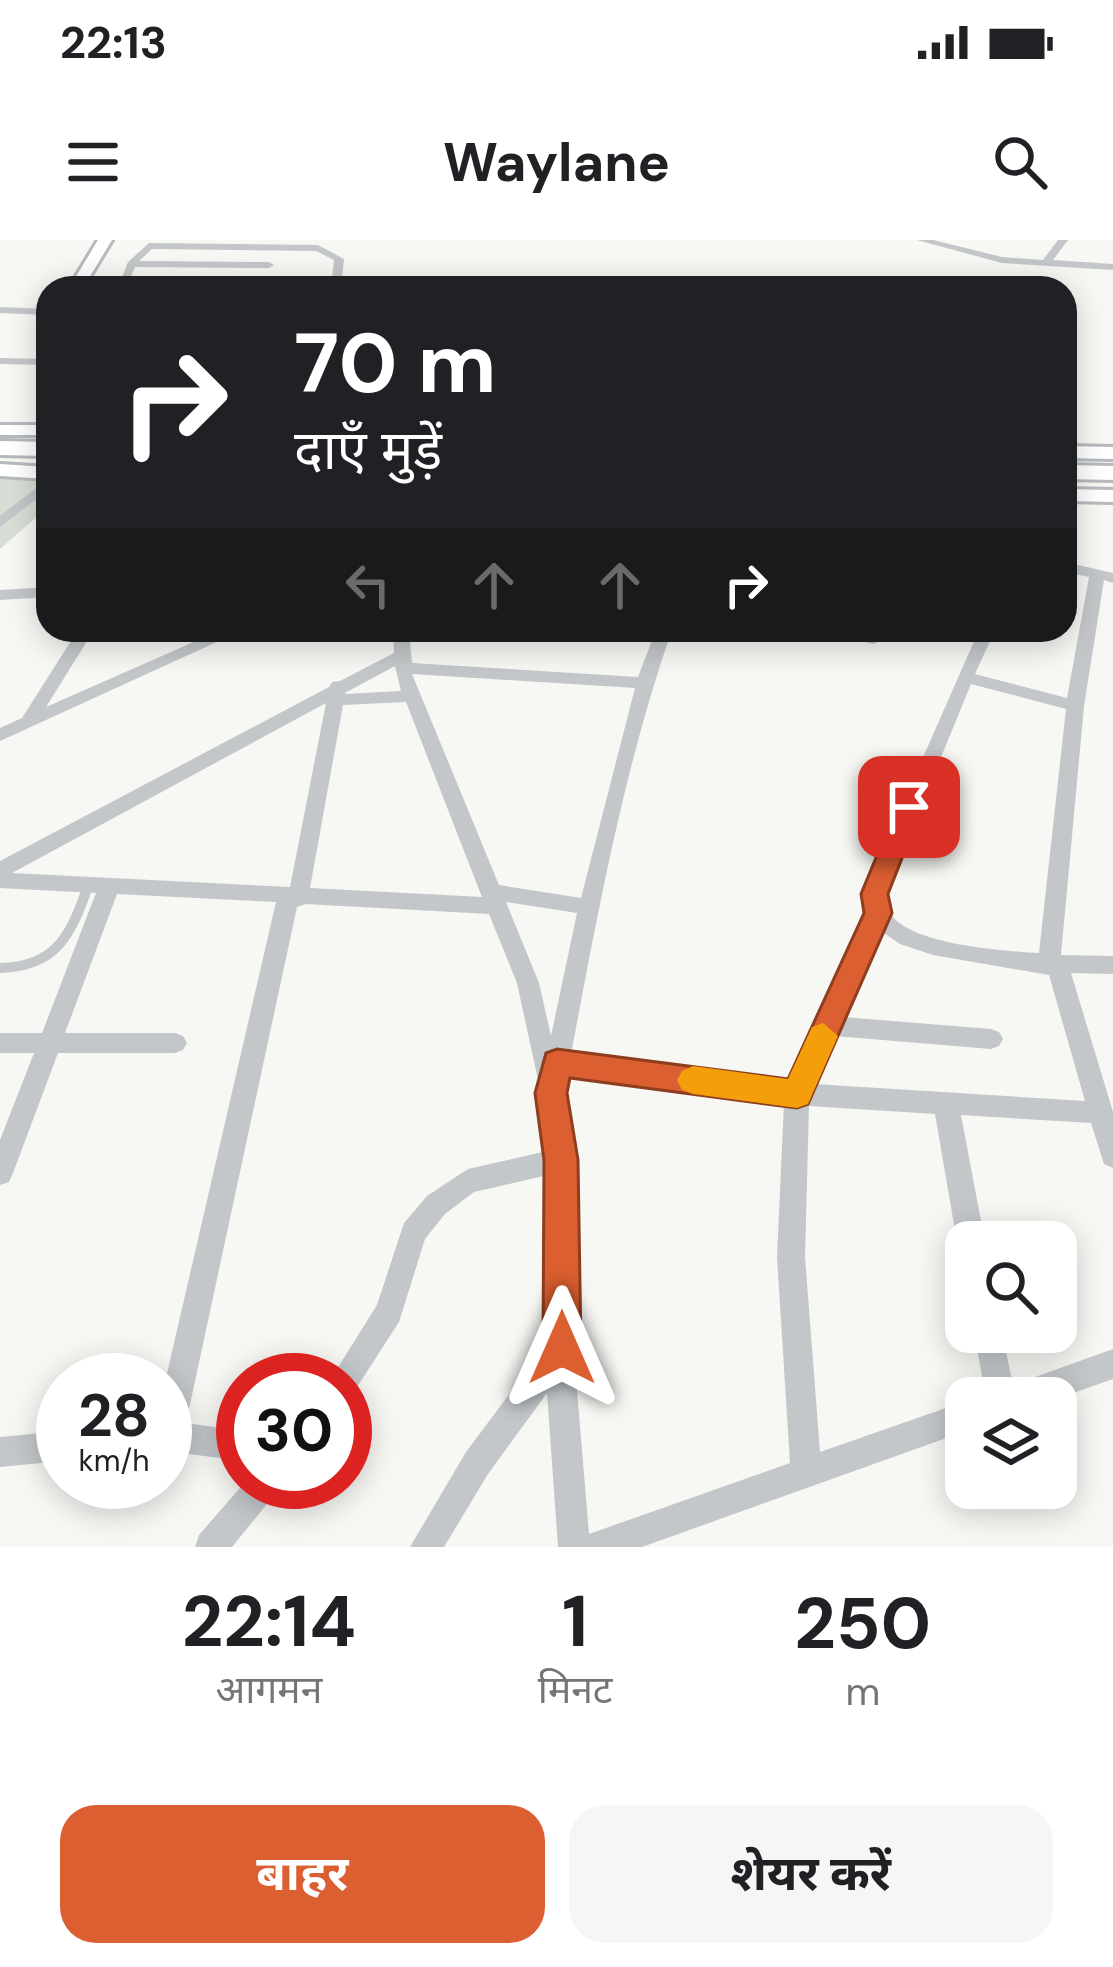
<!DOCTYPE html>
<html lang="hi">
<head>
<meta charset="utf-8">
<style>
	:root { --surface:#fff; --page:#f6f6f6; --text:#202124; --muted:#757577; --accent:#db5f30 }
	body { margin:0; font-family:"DM Sans","Noto Sans Devanagari",sans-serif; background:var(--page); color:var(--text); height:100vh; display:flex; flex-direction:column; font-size:45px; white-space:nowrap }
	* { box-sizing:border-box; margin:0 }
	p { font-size:39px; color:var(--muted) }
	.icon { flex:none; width:66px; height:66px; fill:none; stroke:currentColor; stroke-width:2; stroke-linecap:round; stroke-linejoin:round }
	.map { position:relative; height:1307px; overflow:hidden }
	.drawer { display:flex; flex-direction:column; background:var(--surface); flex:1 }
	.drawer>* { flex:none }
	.guide { position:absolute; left:36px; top:36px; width:1041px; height:366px; border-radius:36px; box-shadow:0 6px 30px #0003; background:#202124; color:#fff; overflow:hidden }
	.tools { position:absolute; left:945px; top:981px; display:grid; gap:24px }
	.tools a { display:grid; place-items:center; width:132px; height:132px; border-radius:24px; background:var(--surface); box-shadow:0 6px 30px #0003; font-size:60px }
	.speed { position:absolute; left:36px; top:1113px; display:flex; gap:24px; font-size:60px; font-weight:700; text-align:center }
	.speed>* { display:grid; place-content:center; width:156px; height:156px; border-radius:50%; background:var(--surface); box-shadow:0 6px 30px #0003; line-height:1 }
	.speed small { font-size:30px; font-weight:400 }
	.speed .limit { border:18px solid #d22; background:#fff; color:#111 }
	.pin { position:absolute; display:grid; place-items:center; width:102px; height:102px; color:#fff; margin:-51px; border-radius:24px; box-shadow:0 6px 18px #0006 }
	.me { position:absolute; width:132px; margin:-66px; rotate:0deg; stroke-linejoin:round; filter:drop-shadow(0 0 9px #0008) }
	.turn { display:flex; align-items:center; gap:42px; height:252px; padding:0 60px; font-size:54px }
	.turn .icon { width:156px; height:156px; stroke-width:2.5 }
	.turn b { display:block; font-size:84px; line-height:102px }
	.lanes { display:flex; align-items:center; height:114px; padding:0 60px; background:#0003; justify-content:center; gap:60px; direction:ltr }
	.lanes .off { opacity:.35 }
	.eta { display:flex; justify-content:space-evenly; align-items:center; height:204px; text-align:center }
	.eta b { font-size:72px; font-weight:700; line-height:84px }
	.cta { display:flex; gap:24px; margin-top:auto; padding:24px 60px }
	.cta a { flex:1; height:138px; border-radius:36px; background:var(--accent); color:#fff; font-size:48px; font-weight:700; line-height:138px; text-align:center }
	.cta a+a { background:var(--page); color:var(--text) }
	.status { display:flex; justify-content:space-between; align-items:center; height:84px; padding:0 60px; background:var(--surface); direction:ltr }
	.status svg { height:33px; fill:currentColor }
	header { display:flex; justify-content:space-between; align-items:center; height:156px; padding:0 60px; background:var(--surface); font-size:54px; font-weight:700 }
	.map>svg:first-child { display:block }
	.green { fill:#d8ded5 }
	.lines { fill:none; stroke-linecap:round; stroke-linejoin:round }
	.secondary-casing { stroke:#b5babe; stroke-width:6 }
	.highway-casing { stroke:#b6b9bc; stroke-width:6 }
	.lane-far1 { stroke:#c3c7ca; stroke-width:6 }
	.lane { stroke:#c3c7ca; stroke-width:10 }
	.street { fill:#c3c7ca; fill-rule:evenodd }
	.secondary { fill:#fff; fill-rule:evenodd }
	.highway { fill:#fff; fill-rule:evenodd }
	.route { fill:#db5f30; stroke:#8e3e1f; stroke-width:3 }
	.slow { fill:#f59e0b }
</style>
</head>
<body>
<div class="status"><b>22:13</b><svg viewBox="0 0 49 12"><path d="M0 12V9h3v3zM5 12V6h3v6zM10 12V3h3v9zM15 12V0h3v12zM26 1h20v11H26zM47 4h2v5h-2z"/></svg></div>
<header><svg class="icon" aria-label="menu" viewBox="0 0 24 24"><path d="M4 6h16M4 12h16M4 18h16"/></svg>Waylane<svg class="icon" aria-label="search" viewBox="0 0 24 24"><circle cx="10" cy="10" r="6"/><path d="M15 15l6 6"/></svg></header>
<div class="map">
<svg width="1113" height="1307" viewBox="0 0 1113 1307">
	<rect width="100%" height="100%" fill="#f7f7f4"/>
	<path class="green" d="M 0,239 L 48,240 L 48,267 L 0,309 Z"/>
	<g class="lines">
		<g class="secondary-casing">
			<path id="secondary" d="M 98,0 L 112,0 L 83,48 L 69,48 Z
				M 0,185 L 48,185 L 48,195 L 0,195 Z
				M 1065,206 L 1113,207 L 1113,219 L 1065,218 Z
				M 0,224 L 48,227 L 48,239 L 0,236 Z
				M 1065,249 L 1113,250 L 1113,262 L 1065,261 Z"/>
		</g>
		<g class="highway-casing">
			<path id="highway" d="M 0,201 L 48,202 L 48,216 L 0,215 Z
				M 1065,225 L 1113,226 L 1113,240 L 1065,239 Z"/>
		</g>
		<path class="lane-far1" d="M 0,70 L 48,72
			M 0,121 L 48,122"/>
		<path class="lane" d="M 0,728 C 56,727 71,695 88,646"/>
		<path class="street" d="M 917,0 L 933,0 L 1002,17 L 1043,20 L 1058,0 L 1068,0 L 1053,20 L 1113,24 L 1113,30 L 1002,23 Z
			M 149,3 L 318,5 L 344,19 L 341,48 L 331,48 L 334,20 L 316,11 L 152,9 L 139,21 L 269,22 L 274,25 L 269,28 L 135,27 L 129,41 L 145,48 L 119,45 L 128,22 Z
			M 186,45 L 208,48 L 181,48 Z
			M 48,239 L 48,250 L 0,287 L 0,276 Z
			M 1065,322 L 1113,333 L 1113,343 L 1104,340 L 1084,466 L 1061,715 L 1113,716 L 1113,734 L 1071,733 L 1113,872 L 1113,928 L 1104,924 L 1091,883 L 961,875 L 985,1002 L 966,1002 L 966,1013 L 957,1002 L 935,874 L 809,866 L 805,1017 L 820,1212 L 966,1161 L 966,1191 L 642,1307 L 558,1307 L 547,1153 L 488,1234 L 444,1307 L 410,1307 L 466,1212 L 547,1104 L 548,935 L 474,952 L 445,974 L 425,999 L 399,1082 L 355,1150 L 345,1155 L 345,1140 L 330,1140 L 377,1065 L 404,983 L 427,956 L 468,929 L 547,911 L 540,849 L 517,743 L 489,674 L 306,664 L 297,667 L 186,1183 L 243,1191 L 243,1221 L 165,1211 L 165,1142 L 276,662 L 117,654 L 65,793 L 175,793 L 183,796 L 187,803 L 183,810 L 175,813 L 58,813 L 13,933 L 9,942 L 0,945 L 0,900 L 34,813 L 0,813 L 0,793 L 42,793 L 96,653 L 0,648 L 0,621 L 329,447 L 332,442 L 340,441 L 394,413 L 393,390 L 409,390 L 412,423 L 638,437 L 656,390 L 672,390 C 624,527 598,672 571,814 L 790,842 L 868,671 L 863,654 L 979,390 L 995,390 L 975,434 L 1067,458 L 1089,337 L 1065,332 ZM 395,426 L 401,451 L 345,454 L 345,453 ZM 412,434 L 635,448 L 581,658 L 499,645 ZM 971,444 L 1066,469 L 1039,713 C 1005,711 909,705 890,673 C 888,669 886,658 885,654 ZM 406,462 L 480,652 L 482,657 L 310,648 L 343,465 ZM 326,463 L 290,647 L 12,633 ZM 506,662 L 577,673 L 551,796 L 539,743 ZM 881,691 L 900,704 L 933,715 L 1049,735 L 1085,861 L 814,844 L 835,796 L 991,809 L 999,806 L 1003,799 L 999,792 L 991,789 L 843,777 ZM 567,835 L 784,863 L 777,1017 L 790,1223 L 589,1294 L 577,1150 L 574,920 L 563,853 Z
			M 48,347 L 48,357 L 0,360 L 0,350 Z
			M 78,390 L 94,390 L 46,467 L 221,390 L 243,390 L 0,501 L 0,488 L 22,478 Z
			M 862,390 L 878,390 L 882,399 L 874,404 L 868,403 Z
			M 974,1092 L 1002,1092 L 1013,1145 L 1113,1109 L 1113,1139 L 1056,1159 L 986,1158 Z
			M 63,1191 L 63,1221 L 0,1227 L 0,1197 Z
			M 245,1242 L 281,1242 L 276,1253 L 232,1307 L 195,1307 L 199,1295 Z"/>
		<use href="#secondary" class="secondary"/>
		<use href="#highway" class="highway"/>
	</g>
	<path class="route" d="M 909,558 L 922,567 L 888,654 L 892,673 L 808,864 L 797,868 L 570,838 L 567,853 L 578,920 L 581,1108 L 575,1121 L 562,1126 L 549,1121 L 543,1108 L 544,920 L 535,853 L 546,813 L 557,809 L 788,839 L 864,673 L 861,654 L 897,567 Z"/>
	<path class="slow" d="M 823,783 L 838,796 L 808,864 L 797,868 L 693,854 L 682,850 L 677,840 L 682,831 L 693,826 L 788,839 L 812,787 Z"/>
</svg>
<div class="tools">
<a><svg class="icon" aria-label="search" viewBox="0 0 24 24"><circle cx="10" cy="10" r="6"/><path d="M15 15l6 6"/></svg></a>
<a><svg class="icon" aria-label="layers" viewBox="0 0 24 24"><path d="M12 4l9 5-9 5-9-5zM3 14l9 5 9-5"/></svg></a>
</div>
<div class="speed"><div>28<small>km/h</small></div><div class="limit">30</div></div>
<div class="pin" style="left:909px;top:567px;background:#d93025"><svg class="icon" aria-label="arrive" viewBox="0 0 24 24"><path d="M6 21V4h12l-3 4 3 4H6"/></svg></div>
<svg class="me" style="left:562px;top:1108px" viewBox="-20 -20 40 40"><path d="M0-17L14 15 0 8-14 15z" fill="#db5f30" stroke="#fff" stroke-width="4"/></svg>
<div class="guide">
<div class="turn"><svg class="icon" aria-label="right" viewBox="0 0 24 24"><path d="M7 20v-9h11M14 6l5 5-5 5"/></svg><div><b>70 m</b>दाएँ मुड़ें</div></div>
<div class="lanes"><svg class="icon off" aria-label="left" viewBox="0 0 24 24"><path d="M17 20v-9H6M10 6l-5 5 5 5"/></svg><svg class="icon off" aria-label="ahead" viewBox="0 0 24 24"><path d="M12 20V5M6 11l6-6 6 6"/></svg><svg class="icon off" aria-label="ahead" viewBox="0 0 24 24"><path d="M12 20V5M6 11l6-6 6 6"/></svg><svg class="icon" aria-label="right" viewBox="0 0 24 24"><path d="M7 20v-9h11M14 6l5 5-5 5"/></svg></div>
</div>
</div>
<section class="drawer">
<div class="eta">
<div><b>22:14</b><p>आगमन</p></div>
<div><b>1</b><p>मिनट</p></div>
<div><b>250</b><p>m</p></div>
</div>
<div class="cta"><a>बाहर</a><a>शेयर करें</a></div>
</section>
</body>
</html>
